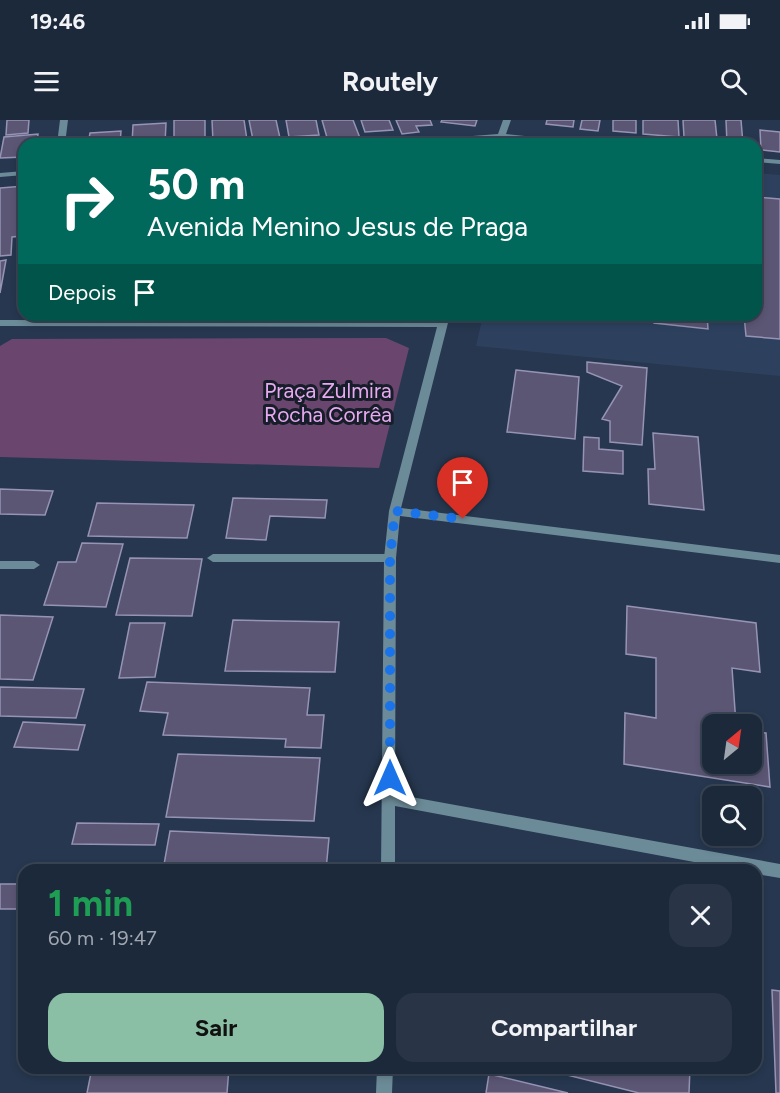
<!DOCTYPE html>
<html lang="pt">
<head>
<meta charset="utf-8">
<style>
	:root { --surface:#1c293b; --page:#293546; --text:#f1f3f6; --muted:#a0a6af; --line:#3a4555; --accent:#8abfa5 }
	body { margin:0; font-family:Figtree,sans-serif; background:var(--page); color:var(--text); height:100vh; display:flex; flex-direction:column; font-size:22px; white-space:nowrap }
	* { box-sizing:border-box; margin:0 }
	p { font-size:20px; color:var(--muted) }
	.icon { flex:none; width:33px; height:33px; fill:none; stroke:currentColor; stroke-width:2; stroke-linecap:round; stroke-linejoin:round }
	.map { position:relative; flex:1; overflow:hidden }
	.side { position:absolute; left:18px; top:744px; width:744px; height:210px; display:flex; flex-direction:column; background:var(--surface); border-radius:18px; box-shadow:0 3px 9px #0003,0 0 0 2px var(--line) }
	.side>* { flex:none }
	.banner { position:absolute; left:18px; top:18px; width:744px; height:183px; border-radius:18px; box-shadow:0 3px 9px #0003,0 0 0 2px var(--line); background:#00695c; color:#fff; overflow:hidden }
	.needle { width:39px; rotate:29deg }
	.tools { position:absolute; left:702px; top:594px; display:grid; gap:12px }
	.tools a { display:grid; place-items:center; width:60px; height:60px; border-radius:12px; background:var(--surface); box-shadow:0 3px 9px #0003,0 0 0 2px var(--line); font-size:30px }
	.pin { position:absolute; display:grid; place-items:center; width:51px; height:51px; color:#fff; margin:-62px -26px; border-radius:50% 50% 50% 0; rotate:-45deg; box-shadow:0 0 6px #0007 }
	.pin .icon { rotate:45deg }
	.me { position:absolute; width:66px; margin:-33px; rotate:0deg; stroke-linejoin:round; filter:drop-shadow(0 0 4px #0008) }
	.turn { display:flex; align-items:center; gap:21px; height:126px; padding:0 30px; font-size:27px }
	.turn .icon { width:78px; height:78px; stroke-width:2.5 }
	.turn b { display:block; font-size:42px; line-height:51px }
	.then { display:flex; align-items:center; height:57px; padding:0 30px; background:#0003; gap:12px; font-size:22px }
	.round { display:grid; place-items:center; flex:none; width:63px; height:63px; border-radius:18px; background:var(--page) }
	.summary { display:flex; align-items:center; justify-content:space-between; height:102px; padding:0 30px }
	h1 { font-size:36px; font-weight:700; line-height:45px; color:#1e9e55 }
	.primary-button { display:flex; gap:12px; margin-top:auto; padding:12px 30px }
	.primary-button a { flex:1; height:69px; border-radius:18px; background:var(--accent); color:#111; font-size:24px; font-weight:700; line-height:69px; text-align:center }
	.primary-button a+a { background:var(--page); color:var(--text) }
	.status { display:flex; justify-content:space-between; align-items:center; height:42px; padding:0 30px; background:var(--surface); direction:ltr }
	.status svg { height:16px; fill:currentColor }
	header { display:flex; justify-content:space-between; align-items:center; height:78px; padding:0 30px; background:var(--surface); font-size:27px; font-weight:700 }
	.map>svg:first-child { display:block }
	.built { fill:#2d415f }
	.green { fill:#6a466f }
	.water { fill:#0d2b2a }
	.building { fill:#5a5674; stroke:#9793b4; stroke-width:1.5 }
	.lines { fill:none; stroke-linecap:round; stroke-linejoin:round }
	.lane { fill:#6c8b98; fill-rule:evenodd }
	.street { fill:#6c8b98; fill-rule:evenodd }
	.route { stroke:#1a73e8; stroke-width:10; stroke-dasharray:0 18 }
	.labels { text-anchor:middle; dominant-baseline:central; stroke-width:6; stroke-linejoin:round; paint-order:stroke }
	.park-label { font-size:21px; fill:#e8a9f1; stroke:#161e29 }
</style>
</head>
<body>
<div class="status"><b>19:46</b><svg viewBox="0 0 49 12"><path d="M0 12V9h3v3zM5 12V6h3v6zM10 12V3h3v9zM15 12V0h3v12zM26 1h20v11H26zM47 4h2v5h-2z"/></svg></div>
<header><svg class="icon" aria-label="menu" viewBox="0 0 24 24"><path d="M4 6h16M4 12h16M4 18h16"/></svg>Routely<svg class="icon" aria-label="search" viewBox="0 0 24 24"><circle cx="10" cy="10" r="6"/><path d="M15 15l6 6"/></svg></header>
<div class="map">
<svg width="780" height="973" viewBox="0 0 780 973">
	<rect width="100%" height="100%" fill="#26374f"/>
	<path class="built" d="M 756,53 L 780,55 L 780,256 L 476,226 L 483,195 L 756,195 Z"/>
	<path class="green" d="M 386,218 L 409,228 L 379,348 L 0,337 L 0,226 L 12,219 Z"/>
	<path class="water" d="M 84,742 L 141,744 L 140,750 L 82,750 Z"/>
	<path class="building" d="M 7,0 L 29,0 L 28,13 L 6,15 Z
		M 174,0 L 205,0 L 205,23 L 174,24 Z
		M 212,0 L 244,0 L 247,20 L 213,22 Z
		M 249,0 L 276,0 L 280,18 L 253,20 Z
		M 286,0 L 316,0 L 319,15 L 289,17 Z
		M 322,0 L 353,0 L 360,18 L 328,21 Z
		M 361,0 L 389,0 L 393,10 L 365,12 Z
		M 396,0 L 430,0 L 432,5 L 416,6 L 419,12 L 402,14 Z
		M 442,0 L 477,0 L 475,6 L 441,2 Z
		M 547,0 L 574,0 L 573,7 L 546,4 Z
		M 582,0 L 600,0 L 598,11 L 580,9 Z
		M 613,0 L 636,0 L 636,13 L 613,11 Z
		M 643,0 L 678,0 L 679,17 L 643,14 Z
		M 683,0 L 715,0 L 717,19 L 684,17 Z
		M 726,0 L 741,0 L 743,24 L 727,24 Z
		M 166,3 L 165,24 L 132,24 L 133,5 Z
		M 760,10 L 780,12 L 780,32 L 761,30 Z
		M 121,11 L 120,24 L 88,24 L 90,13 Z
		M 38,14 L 37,24 L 24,24 L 24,37 L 0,38 L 4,17 Z
		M 24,66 L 22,116 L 12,117 L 11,135 L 0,136 L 0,68 Z
		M 756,77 L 780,79 L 780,219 L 746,216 L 744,195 L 756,195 Z
		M 6,140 L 0,173 L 0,141 Z
		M 583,195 L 640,195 L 640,201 Z
		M 654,195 L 707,195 L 708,209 L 654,203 Z
		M 587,242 L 647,248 L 642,325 L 610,322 L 610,301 L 602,299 L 622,266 L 587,252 Z
		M 516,250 L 579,257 L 575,319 L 507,312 Z
		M 653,313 L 698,317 L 704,390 L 649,384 L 648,349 L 655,349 Z
		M 584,317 L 599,318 L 599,329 L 623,331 L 623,354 L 583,351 Z
		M 0,369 L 53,371 L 45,395 L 0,394 Z
		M 233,378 L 327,380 L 325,398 L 270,396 L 266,420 L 226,418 Z
		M 97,383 L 194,385 L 187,418 L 88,416 Z
		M 82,423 L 123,424 L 106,487 L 44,485 L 58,442 L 76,442 Z
		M 130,438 L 202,439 L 192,496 L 116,495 Z
		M 627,486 L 756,503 L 760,552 L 732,548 L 736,604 L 712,604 L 712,644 L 752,644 L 752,612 L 766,613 L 770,667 L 624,644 L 625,593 L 656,598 L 656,538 L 626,534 Z
		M 0,495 L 53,497 L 33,560 L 0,559 Z
		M 233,500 L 339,502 L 335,552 L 225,551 Z
		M 130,503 L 165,503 L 155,557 L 119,558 Z
		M 147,562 L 310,568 L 307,595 L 324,595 L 321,628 L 285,627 L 286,619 L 163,615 L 168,593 L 140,591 Z
		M 0,567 L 84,569 L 76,598 L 0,596 Z
		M 23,602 L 85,605 L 78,630 L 14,627 Z
		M 178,634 L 320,638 L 314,701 L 166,697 Z
		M 77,703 L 159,704 L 155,725 L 72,724 Z
		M 170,711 L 329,718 L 326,750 L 163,750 Z
		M 482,743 L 512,750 L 481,750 Z
		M 0,764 L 24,764 L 24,789 L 0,789 Z
		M 772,870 L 780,871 L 780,973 L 776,973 Z
		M 92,948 L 229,948 L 227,973 L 87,973 Z
		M 568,948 L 690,948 L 689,973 L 639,973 L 567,955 Z
		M 489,954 L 568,973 L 486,973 Z"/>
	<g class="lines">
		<path class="lane" d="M 213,434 L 390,434 L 396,438 L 390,442 L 213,442 L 207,438 Z
			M 0,441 L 34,441 L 40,445 L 34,449 L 0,449 Z"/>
		<path class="street" d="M 60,0 L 68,0 L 65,24 L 57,24 Z
			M 503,0 L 511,0 L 506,14 L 582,22 L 586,24 L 560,24 L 504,18 L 502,24 L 496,24 L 497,19 L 425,24 L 392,24 L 396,22 L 498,14 Z
			M 756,38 L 780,40 L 780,44 L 756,42 Z
			M 24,51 L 24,55 L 0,57 L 0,53 Z
			M 440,195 L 450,195 L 401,388 L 780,435 L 780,443 L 400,396 L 396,438 L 395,674 L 780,744 L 780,758 L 756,754 L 756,750 L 737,750 L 395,686 L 395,750 L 381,750 L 384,438 L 389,391 L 437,207 L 0,206 L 0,200 L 439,201 Z
			M 377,948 L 393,948 L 392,973 L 376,973 Z"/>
	</g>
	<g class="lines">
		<path class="route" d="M 390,658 L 390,438 L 395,391 L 463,399"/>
	</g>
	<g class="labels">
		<g class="park-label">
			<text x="328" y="270">Praça Zulmira<tspan x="328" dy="24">Rocha Corrêa</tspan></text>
		</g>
	</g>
</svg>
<div class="tools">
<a><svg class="needle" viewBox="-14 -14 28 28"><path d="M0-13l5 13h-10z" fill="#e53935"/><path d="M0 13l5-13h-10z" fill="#a0a6af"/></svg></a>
<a><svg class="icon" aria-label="search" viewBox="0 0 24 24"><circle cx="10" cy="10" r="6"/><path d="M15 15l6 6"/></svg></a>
</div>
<div class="pin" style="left:463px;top:399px;background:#d93025"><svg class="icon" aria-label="arrive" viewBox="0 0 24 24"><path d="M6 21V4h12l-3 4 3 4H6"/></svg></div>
<svg class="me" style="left:390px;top:658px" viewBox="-20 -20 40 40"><path d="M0-17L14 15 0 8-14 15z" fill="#1a73e8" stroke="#fff" stroke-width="4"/></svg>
<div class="banner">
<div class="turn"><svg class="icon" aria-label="right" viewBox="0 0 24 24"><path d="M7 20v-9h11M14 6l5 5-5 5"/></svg><div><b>50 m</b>Avenida Menino Jesus de Praga</div></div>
<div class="then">Depois<svg class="icon" aria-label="arrive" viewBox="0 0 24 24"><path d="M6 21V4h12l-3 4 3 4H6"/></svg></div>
</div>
<section class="side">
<div class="summary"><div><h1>1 min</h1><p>60 m · 19:47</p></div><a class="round"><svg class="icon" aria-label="close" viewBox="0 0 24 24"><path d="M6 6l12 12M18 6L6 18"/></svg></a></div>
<div class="primary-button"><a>Sair</a><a>Compartilhar</a></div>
</section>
</div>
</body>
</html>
